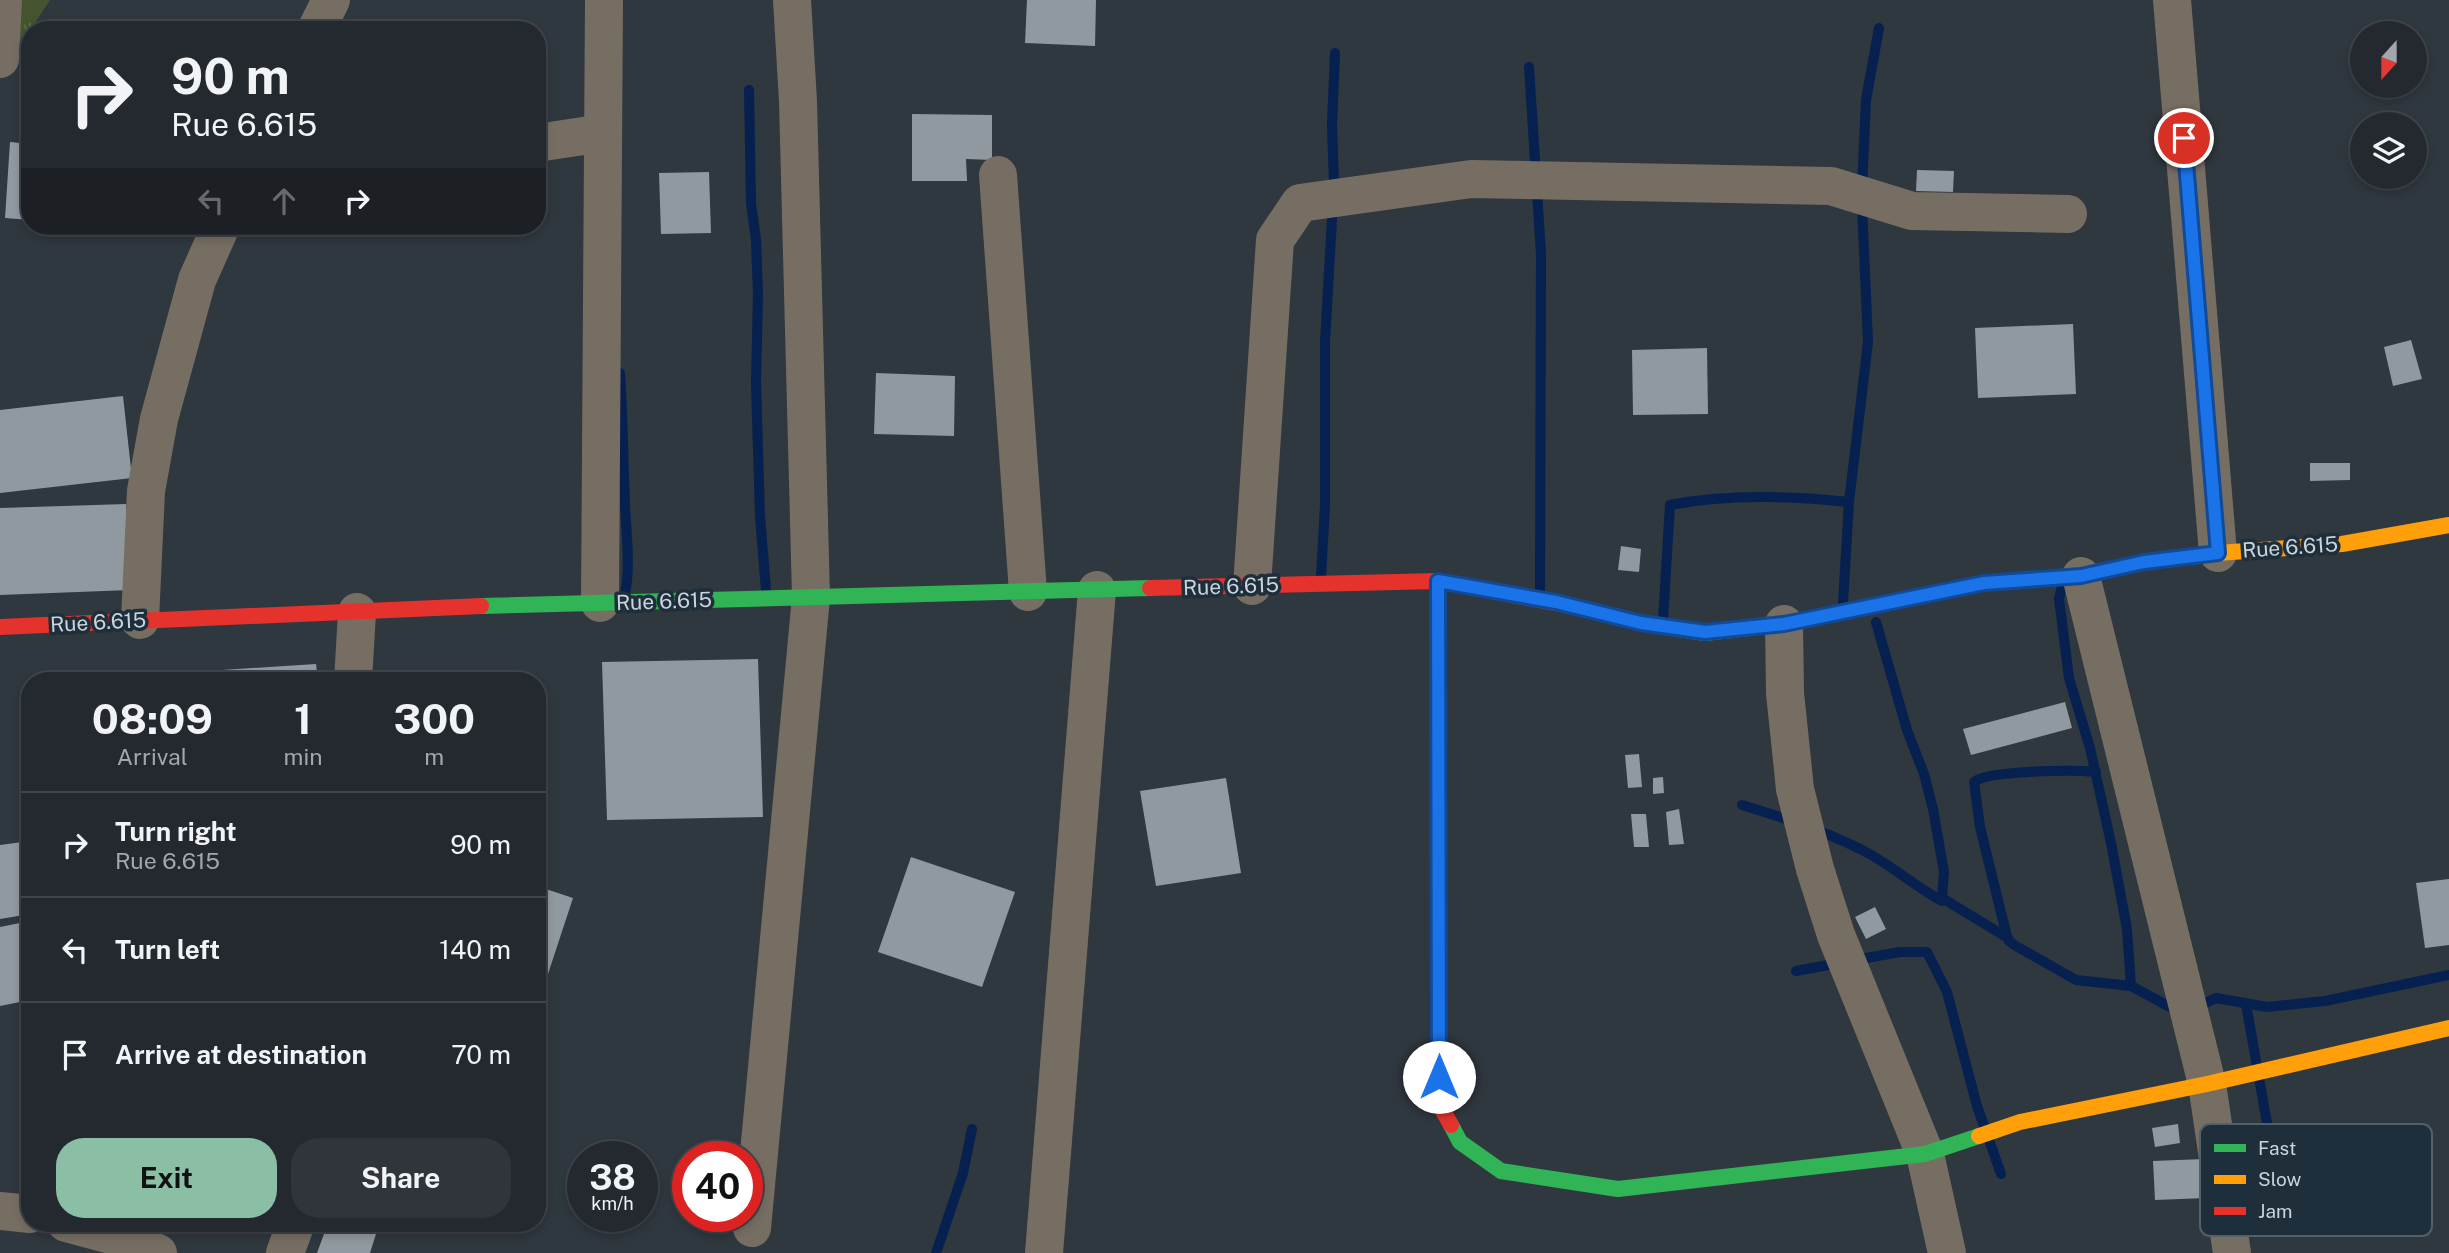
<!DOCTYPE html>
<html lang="en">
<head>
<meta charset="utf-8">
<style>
	:root { --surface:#23292f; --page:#2f353b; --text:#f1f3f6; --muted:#a3a6aa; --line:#40454b; --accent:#8abfa5 }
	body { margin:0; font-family:"Public Sans",sans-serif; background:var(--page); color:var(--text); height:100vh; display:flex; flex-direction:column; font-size:26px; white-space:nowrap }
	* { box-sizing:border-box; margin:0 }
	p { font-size:23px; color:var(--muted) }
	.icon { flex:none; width:38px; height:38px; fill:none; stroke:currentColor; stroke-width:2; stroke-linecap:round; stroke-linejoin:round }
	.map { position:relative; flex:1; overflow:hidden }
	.sheet { position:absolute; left:21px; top:672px; width:525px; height:560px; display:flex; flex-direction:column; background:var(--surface); border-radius:28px; box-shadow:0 4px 10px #0003,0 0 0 2px var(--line) }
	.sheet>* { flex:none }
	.hud { position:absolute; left:21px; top:21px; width:525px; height:214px; border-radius:28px; box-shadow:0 4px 10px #0003,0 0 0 2px var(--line); background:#23292f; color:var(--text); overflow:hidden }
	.needle { width:46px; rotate:201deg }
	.tools { position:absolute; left:2350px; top:21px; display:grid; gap:14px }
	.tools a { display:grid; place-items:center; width:77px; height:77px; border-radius:50%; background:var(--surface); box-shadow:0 4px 10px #0003,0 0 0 2px var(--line); font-size:35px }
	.speed { position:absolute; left:567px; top:1141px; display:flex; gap:14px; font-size:35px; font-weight:700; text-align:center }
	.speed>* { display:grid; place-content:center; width:91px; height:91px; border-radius:50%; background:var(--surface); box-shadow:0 4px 10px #0003,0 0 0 2px var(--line); line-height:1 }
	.speed small { font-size:18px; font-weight:400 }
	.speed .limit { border:10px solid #d22; background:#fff; color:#111 }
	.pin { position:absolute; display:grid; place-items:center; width:60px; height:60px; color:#fff; margin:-30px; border:4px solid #fff; border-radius:50%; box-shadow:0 2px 7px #0007 }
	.me { position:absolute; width:77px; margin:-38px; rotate:0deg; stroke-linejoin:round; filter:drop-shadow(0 0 5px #0008) }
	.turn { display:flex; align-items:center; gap:24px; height:147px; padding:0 35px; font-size:32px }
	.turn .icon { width:91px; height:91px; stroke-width:2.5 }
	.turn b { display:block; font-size:49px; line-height:60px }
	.lanes { display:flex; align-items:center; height:66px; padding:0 35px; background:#0003; justify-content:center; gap:35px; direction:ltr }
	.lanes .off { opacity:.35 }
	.eta { display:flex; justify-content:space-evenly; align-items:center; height:119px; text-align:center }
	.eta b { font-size:42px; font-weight:700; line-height:49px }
	.button { display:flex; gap:14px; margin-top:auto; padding:14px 35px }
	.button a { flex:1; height:80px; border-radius:28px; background:var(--accent); color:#111; font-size:28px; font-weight:700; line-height:80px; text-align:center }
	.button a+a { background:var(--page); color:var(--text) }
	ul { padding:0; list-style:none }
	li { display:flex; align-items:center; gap:21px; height:105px; padding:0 35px; border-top:2px solid var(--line) }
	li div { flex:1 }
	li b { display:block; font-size:26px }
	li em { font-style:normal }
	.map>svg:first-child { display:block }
	.grass { fill:url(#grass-tufts) }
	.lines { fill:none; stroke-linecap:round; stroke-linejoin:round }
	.stream { stroke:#062050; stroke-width:10 }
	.building { fill:#9199a0 }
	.street { stroke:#776e63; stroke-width:38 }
	.fast { stroke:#30b455; stroke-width:16 }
	.slow { stroke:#ff9f0a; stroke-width:16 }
	.jam { stroke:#e5322d; stroke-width:16 }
	.route-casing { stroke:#114b97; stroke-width:18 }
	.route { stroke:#1a73e8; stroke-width:12 }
	.labels { text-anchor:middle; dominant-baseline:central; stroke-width:7; stroke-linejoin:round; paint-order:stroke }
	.street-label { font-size:21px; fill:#cad4dc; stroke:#1e2e3b }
	.key { fill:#1e2e3b; stroke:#52606b; stroke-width:2 }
	.key-label { font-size:19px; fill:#cad4dc }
</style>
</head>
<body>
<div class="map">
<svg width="2449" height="1253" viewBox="0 0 2449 1253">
	<defs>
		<pattern id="grass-tufts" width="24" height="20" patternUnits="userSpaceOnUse" patternTransform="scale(1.75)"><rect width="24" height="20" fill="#45542f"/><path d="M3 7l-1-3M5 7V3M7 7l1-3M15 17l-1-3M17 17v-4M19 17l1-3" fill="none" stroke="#5e6c4d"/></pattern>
	</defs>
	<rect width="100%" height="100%" fill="#2f373f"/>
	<path class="grass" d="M 0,0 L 50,0 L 0,76 Z"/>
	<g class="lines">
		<path class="stream" d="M 1529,67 L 1541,254 L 1540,590
			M 749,90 L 751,203 L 756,240 L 758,294 L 756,383 L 760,516 L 766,590
			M 1862,189 L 1866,100 L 1879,28
			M 620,373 C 623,416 623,459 625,503 C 626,534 631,563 625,594
			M 1321,577 L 1325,505 L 1325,342 L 1334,184 L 1332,125 L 1335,53
			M 2061,590 L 2059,599 L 2069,678 L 2090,748 L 2111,843 L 2127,929 L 2131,986
			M 1843,603 L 1849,502 L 1868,342 L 1862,205
			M 1663,620 L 1670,505 C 1726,494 1792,496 1849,502
			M 1876,622 L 1907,730 L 1924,774 L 1933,809 L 1944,872 L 1942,898
			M 1742,805 L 1796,822
			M 1814,829 C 1835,837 1854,845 1873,856 C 1897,870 1918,888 1942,901 L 1942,898 L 2008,938 L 2007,937 L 2009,941 L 2016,946 L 2076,980 L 2131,986 L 2170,1007 L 2180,1009
			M 2007,937 L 1980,827 L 1974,782 C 1988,770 2075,770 2096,772
			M 1855,960 L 1900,952 L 1927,952 L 1947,992 L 1977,1106 L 2001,1174
			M 1796,971 L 1839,963
			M 2246,1004 L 2280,1197
			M 2195,1008 L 2216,998 L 2267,1007 L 2325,1001 L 2449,975
			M 936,1253 L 963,1173 L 972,1129"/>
	</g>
	<path class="building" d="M 1027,0 L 1096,0 L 1095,46 L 1025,43 Z
		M 912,114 L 992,115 L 992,160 L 966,159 L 967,181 L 912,181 Z
		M 10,142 L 30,144 L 30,220 L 5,218 Z
		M 1917,170 L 1954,171 L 1953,192 L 1916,191 Z
		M 709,172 L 711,233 L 661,234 L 659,173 Z
		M 78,226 L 116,226 L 115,231 L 78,228 Z
		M 2073,324 L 2076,394 L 1978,398 L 1975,328 Z
		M 2411,340 L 2422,379 L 2393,386 L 2384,347 Z
		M 1707,348 L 1708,414 L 1633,415 L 1632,350 Z
		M 876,373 L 955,376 L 954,436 L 874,434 Z
		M 123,396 L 132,478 L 0,493 L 0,410 Z
		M 2310,463 L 2350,463 L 2350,480 L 2310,481 Z
		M 126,504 L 130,590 L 0,595 L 0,508 Z
		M 1621,546 L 1641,549 L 1639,572 L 1618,570 Z
		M 758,659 L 763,817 L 607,820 L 602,662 Z
		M 316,664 L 318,681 L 131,681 L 130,676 Z
		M 2065,702 L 2072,728 L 1971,755 L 1963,729 Z
		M 1639,754 L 1642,787 L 1628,788 L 1625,755 Z
		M 1663,777 L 1664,793 L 1653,794 L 1653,778 Z
		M 1226,778 L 1241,873 L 1156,886 L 1140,791 Z
		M 1679,809 L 1684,844 L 1669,845 L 1666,812 Z
		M 1631,814 L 1646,814 L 1649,847 L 1634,847 Z
		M 30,841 L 30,914 L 0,919 L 0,845 Z
		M 911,857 L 1015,892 L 982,987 L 878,952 Z
		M 2449,879 L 2449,945 L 2425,948 L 2416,883 Z
		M 537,886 L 573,898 L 548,974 L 537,970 Z
		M 1875,907 L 1886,929 L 1866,939 L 1855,917 Z
		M 30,921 L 30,1000 L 0,1006 L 0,927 Z
		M 2178,1124 L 2180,1143 L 2155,1147 L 2152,1128 Z
		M 2204,1159 L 2206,1198 L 2155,1200 L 2153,1161 Z
		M 328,1223 L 347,1223 L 376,1234 L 370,1253 L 317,1253 Z"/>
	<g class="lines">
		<path class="street" d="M 2172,0 L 2218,553
			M 316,30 L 331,0
			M 0,59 L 3,0
			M 537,143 L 603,133
			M 998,175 L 1028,592
			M 2081,576 L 2207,1084 L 2232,1253
			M 1252,586 L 1275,240 L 1300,203 L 1471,179 L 1831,186 L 1912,211 L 2068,214
			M 600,603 L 604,0
			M 140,620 L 146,491 L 159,419 L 197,280 L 221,226
			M 1784,624 L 1785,693 L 1795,789 L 1815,869 L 1836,935 L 1925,1154 L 1947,1253
			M 353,681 L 357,612
			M 0,1211 L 30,1214
			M 66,1223 L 111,1235 L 158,1253
			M 752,1228 L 811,597 L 798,101 L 792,0
			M 285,1253 L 296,1223
			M 1044,1253 L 1097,590"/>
		<path class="fast" d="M 481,606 L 1150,588
			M 1576,607 L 1641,623 L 1705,633 L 1784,624 L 1984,583 L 2064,577
			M 1451,1125 L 1460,1142 L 1501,1171 L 1618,1189 L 1925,1154 L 1979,1136"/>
		<path class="slow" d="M 2064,577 L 2081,576 L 2144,562 L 2218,553 L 2342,544 L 2449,525
			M 1438,581 L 1439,865
			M 1979,1136 L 2020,1122 L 2207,1084 L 2449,1028"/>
		<path class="jam" d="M 1150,588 L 1438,581 L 1576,607
			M 0,627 L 481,606
			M 1439,865 L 1439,1104 L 1451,1125"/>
	</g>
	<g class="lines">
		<g class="route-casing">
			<path id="route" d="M 1439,1077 L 1438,581 L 1556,602 L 1641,623 L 1705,632 L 1784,624 L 1984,583 L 2081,576 L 2144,562 L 2218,553 L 2184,138"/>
		</g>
		<use href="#route" class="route"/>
	</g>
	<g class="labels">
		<g class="street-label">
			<text transform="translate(2290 547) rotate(-4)">Rue 6.615</text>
			<text transform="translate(1231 586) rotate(-2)">Rue 6.615</text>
			<text transform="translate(664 601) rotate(-2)">Rue 6.615</text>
			<text transform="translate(98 622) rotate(-3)">Rue 6.615</text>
		</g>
	</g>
	<rect x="2200" y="1124" width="232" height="112" rx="10" class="key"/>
	<rect x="2214" y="1144" width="32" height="8" fill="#30b455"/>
	<rect x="2214" y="1175" width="32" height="9" fill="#ff9f0a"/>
	<rect x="2214" y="1207" width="32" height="8" fill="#e5322d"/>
	<g class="key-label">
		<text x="2258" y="1155">Fast</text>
		<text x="2258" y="1186">Slow</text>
		<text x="2258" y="1218">Jam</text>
	</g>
</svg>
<div class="tools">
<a><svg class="needle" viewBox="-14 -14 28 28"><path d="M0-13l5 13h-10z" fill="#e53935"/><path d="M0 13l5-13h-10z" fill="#a3a6aa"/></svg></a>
<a><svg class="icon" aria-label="layers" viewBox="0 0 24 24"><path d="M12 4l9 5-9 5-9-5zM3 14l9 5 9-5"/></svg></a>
</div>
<div class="speed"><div>38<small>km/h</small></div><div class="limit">40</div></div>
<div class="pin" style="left:2184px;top:138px;background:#d93025"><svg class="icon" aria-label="arrive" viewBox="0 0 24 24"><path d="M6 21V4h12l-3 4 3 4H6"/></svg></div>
<svg class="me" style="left:1439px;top:1077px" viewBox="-20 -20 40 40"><circle r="19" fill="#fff"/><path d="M0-13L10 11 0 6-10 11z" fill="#1a73e8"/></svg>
<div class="hud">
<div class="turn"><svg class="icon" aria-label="right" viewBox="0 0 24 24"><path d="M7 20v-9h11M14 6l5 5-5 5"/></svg><div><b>90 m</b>Rue 6.615</div></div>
<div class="lanes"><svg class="icon off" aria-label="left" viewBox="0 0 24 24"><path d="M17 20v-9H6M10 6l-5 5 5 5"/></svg><svg class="icon off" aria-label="ahead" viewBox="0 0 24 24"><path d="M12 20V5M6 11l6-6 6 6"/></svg><svg class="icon" aria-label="right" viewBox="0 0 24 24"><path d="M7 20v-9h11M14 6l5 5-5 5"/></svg></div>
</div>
<section class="sheet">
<div class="eta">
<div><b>08:09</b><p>Arrival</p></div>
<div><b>1</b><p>min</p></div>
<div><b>300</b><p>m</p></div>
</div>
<ul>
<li><svg class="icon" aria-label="right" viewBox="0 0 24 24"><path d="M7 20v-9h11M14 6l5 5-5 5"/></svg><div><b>Turn right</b><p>Rue 6.615</p></div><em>90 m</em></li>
<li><svg class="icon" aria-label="left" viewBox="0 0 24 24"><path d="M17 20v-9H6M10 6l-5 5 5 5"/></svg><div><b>Turn left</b></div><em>140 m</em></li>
<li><svg class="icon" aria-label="arrive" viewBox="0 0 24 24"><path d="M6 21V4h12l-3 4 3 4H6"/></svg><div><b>Arrive at destination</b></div><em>70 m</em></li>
</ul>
<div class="button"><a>Exit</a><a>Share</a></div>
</section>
</div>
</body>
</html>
